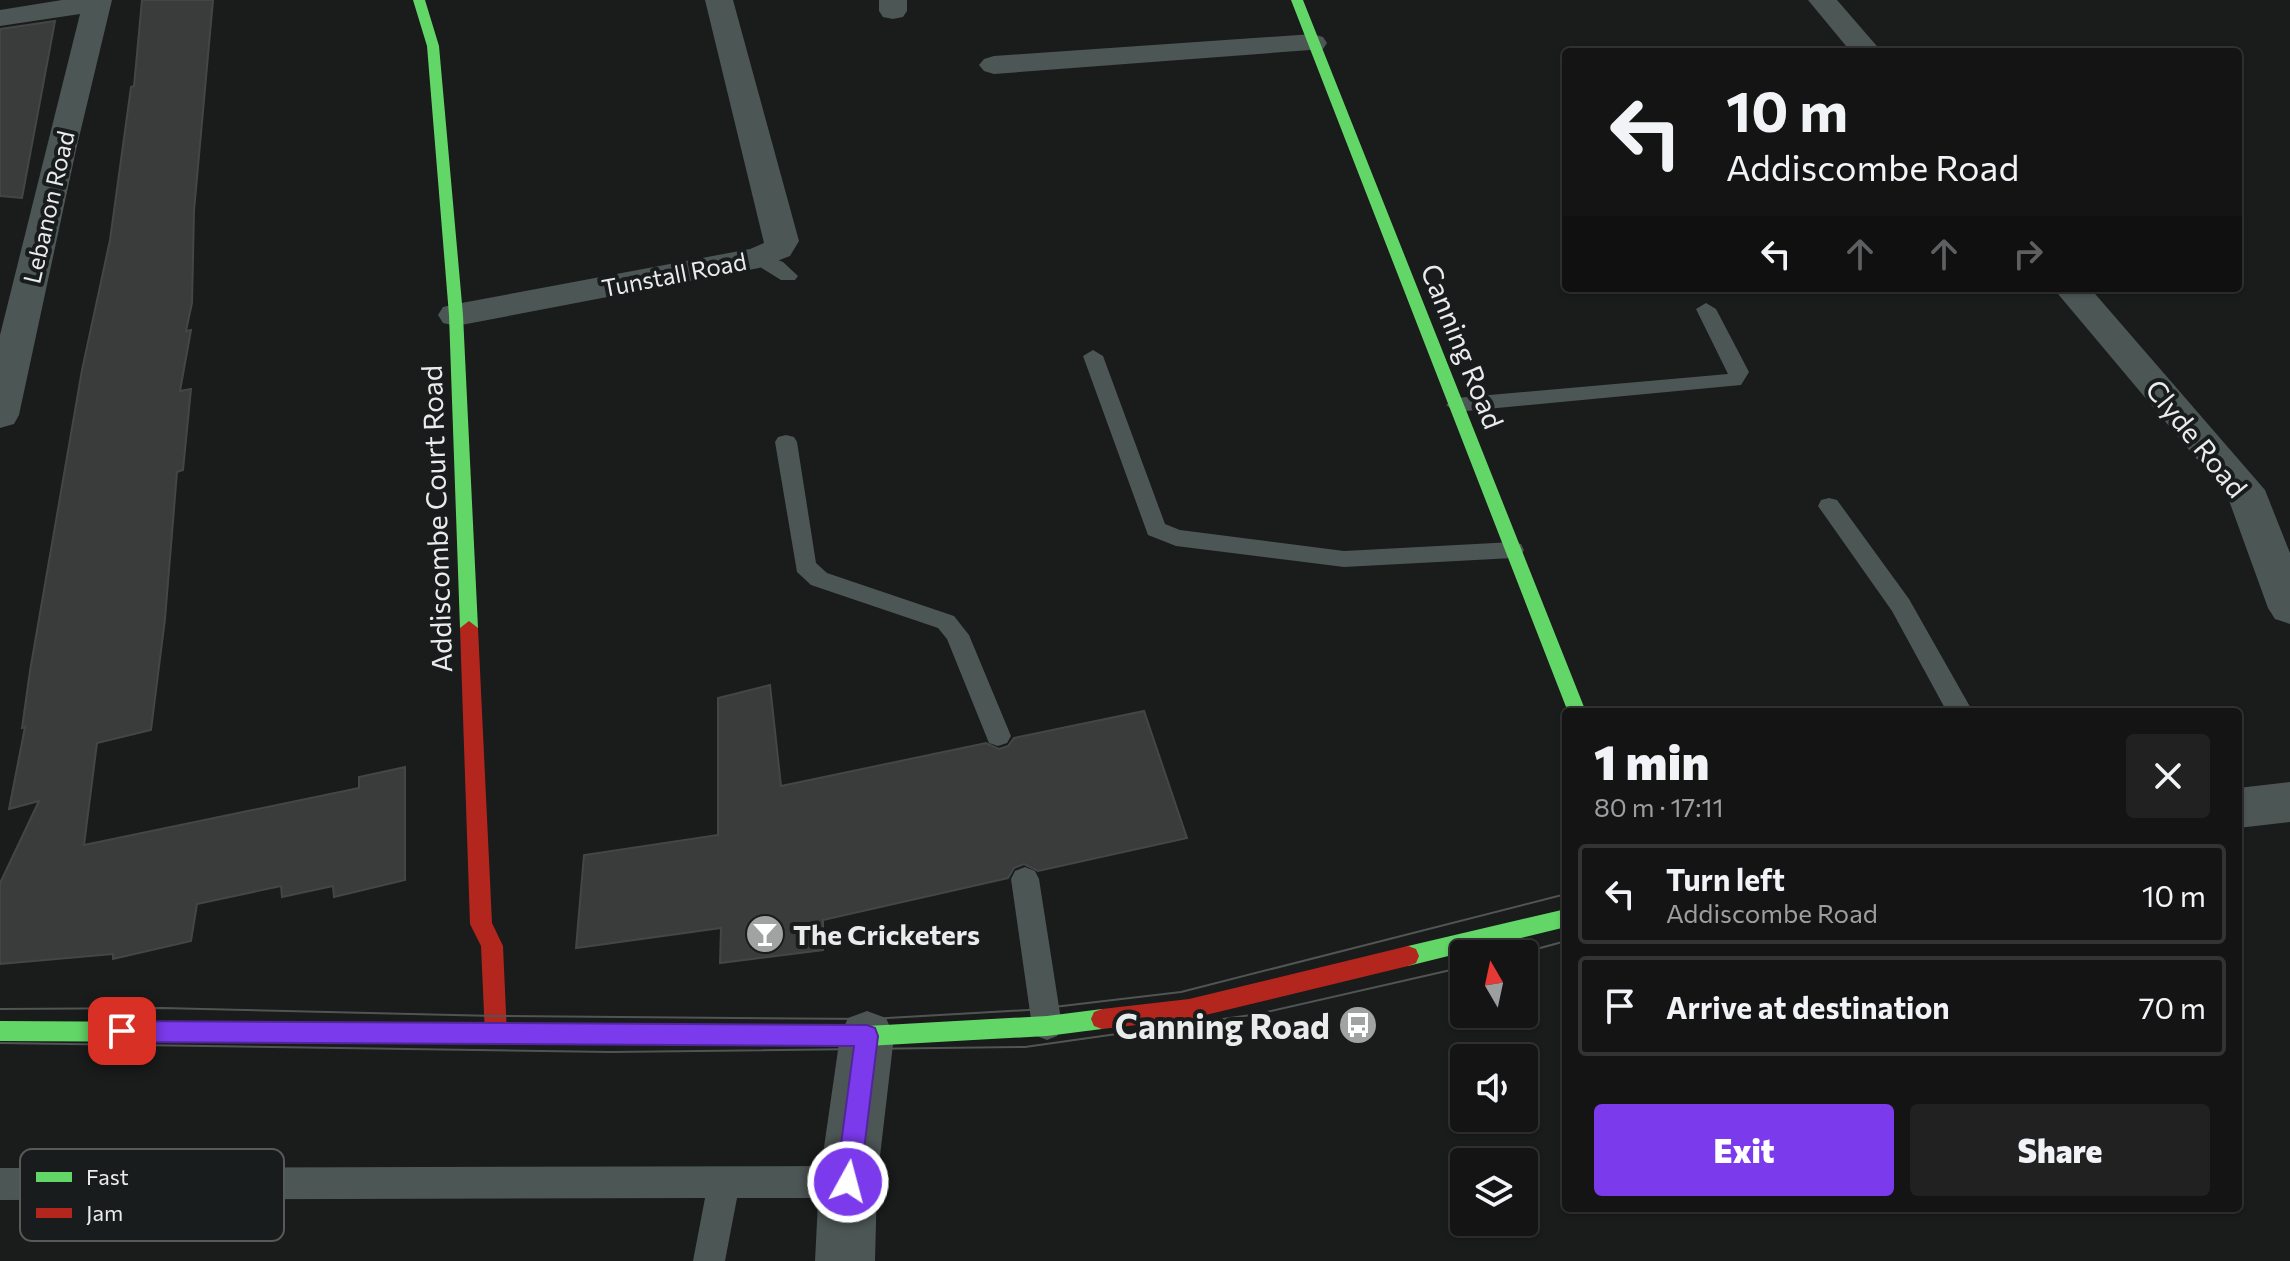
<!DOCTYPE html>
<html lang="en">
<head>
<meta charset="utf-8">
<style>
	:root { --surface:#141414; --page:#212122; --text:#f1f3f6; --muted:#9d9ea0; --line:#333334; --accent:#7c3aed }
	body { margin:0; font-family:Commissioner,sans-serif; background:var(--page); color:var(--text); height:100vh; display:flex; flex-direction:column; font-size:30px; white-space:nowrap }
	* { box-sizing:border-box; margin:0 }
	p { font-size:26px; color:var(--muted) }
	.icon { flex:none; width:44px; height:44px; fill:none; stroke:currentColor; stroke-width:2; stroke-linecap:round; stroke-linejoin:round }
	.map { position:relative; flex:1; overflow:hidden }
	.panel { position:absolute; left:1562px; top:708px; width:680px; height:504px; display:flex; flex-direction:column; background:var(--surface); border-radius:8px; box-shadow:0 2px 6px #0004,0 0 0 2px var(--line) }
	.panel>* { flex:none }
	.guide { position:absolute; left:1562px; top:48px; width:680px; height:244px; border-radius:8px; box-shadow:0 2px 6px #0004,0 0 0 2px var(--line); background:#141414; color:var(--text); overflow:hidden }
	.needle { width:52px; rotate:351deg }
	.tools { position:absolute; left:1450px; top:940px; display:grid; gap:16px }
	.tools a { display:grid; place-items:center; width:88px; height:88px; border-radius:8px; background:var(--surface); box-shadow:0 2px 6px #0004,0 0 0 2px var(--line); font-size:40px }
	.pin { position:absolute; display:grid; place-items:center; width:68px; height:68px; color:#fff; margin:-34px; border-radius:16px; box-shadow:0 4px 12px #0006 }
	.me { position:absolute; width:88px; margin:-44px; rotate:7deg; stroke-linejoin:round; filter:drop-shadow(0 0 6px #0008) }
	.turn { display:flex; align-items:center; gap:28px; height:168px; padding:0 32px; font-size:36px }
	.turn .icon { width:104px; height:104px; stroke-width:2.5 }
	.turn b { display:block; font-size:56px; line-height:68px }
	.lanes { display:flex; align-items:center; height:76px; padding:0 32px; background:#0003; justify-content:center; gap:40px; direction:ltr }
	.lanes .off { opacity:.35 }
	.round { display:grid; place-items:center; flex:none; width:84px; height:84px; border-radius:8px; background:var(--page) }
	.summary { display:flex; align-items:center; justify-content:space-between; height:136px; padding:0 32px }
	h1 { font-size:48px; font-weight:800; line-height:60px }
	.action { display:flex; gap:16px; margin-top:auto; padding:16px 32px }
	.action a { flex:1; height:92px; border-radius:8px; background:var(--accent); color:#fff; font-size:32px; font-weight:800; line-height:92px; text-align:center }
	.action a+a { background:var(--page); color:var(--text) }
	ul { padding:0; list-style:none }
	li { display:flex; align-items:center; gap:24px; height:100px; margin:0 16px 12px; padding:0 16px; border:4px solid var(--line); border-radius:8px }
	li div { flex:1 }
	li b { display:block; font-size:30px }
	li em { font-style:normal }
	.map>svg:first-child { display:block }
	.building { fill:#3a3c3b; stroke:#444646; stroke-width:2 }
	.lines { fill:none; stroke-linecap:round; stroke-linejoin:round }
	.lane { fill:#4c5655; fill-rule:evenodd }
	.street { fill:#4c5655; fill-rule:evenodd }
	.fast { fill:#63d668; fill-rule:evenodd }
	.jam { fill:#b3261e; fill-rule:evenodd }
	.tram { stroke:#505554; stroke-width:2 }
	.route { fill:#7c3aed; stroke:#51269a; stroke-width:2 }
	.labels { text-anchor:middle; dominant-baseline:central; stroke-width:8; stroke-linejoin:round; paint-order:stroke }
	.far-street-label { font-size:24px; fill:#eaecec; stroke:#191c1c }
	.street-label { font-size:28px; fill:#eaecec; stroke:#191c1c }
	.poi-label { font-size:28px; font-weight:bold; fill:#eaecec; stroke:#191c1c; text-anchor:start }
	.near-poi-label { font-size:34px; font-weight:bold; fill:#eaecec; stroke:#191c1c; text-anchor:end }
	.key { fill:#191c1c; stroke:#585a5a; stroke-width:2 }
	.key-label { font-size:22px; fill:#eaecec }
</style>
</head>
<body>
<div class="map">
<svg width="2290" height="1261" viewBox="0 0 2290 1261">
	<rect width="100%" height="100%" fill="#1a1b1b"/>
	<path class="building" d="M 142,0 L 213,0 L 194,211 L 192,303 L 186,331 L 191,330 L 180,391 L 191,389 L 183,470 L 177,472 L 165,619 L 151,730 L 97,743 L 84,845 L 359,788 L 359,777 L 405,767 L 405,880 L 334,897 L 333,886 L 282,897 L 281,886 L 197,904 L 191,941 L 113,959 L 113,954 L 0,964 L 0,883 L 39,801 L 9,809 L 25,727 L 22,728 L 30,671 L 82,370 L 110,240 L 131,87 L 134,86 Z
		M 55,21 L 22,198 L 0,196 L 0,29 Z
		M 770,685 L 781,786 L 986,743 L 999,749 L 1008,746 L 1014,738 L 1144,711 L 1187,838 L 1038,871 L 1024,864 L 1014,868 L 1008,878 L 823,920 L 823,950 L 720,963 L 721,928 L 576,948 L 584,855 L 718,835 L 718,698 Z"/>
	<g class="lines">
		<path class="lane" d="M 759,252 L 783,262 L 798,276 L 795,280 L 781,280 L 752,262 L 750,258 L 752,254 Z
			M 1706,303 L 1716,309 L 1749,372 L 1741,385 L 1456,412 L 1446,405 L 1456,398 L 1728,374 L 1696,309 Z
			M 1093,350 L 1103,356 L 1165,524 L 1180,530 L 1344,551 L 1513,542 L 1521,544 L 1524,550 L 1521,556 L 1513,558 L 1344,567 L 1176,546 L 1148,535 L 1083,356 Z
			M 786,435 L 794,437 L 797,442 L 816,563 L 827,573 L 954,616 L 969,635 L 1011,736 L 1007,743 L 998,746 L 989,743 L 947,639 L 938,628 L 811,585 L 797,572 L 775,442 L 778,437 Z
			M 1829,498 L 1837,500 L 1909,599 L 1973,712 L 1947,712 L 1892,611 L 1818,506 L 1821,500 Z
			M 1025,867 L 1035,871 L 1039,879 L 1062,1026 L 1057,1036 L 1047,1040 L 1037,1036 L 1032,1026 L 1011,879 L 1015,871 Z
			M 848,1166 L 859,1171 L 864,1182 L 859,1193 L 848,1198 L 737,1198 L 725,1261 L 693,1261 L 705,1198 L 0,1200 L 0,1168 Z"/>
		<path class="street" d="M 62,0 L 112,0 L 76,150 L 19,415 L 14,424 L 0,428 L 0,335 L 80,14 L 0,26 L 0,10 Z
			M 705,0 L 733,0 L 799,241 L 790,256 L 759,268 L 456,326 L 443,323 L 438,315 L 443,307 L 456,304 L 750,249 L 764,243 Z
			M 879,0 L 907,0 L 907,11 L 903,17 L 893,19 L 883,17 L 879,11 Z
			M 1808,0 L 1837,0 L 1882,52 L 1851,52 Z
			M 1313,34 L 1323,37 L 1327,43 L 1323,49 L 994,74 L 984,71 L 979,65 L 984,59 L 994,56 Z
			M 2053,288 L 2090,288 L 2265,490 L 2290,553 L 2290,624 L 2275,619 L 2268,608 L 2227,495 Z
			M 2290,782 L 2290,822 L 2238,828 L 2238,788 Z
			M 867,1011 L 886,1018 L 894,1036 L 877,1182 L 875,1261 L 815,1261 L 819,1182 L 840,1036 L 848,1018 Z"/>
		<path class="fast" d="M 413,0 L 425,0 L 439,46 L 463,315 L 478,628 L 469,635 L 460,628 L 449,315 L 427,46 Z
			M 1291,0 L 1303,0 L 1586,712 L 1568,712 Z
			M 1566,909 L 1566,927 L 1408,966 L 1400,963 L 1397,956 L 1400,949 L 1408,946 Z
			M 1102,1009 L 1110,1012 L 1113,1019 L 1110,1026 L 1102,1029 L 1047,1036 L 867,1046 L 0,1041 L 0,1021 L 867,1026 L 1047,1016 Z"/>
		<path class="jam" d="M 469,621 L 478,628 L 492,923 L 503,946 L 507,1035 L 504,1042 L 496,1045 L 488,1042 L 485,1035 L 481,946 L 470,924 L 460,628 Z
			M 1408,946 L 1416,949 L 1419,956 L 1416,963 L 1408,966 L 1189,1019 L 1102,1029 L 1094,1026 L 1091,1019 L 1094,1012 L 1102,1009 L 1189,999 Z"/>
		<path class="tram" d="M 2238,790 L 2290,784
			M 2238,822 L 2290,818
			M 1518,954 L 1566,941
			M 0,1009 L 162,1008 L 495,1016 L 870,1019 L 1028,1010 L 1181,992 L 1566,894
			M 0,1043 L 611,1052 L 1025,1047 L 1258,1014 L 1464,967"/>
	</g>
	<path class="route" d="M 122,1021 L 867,1025 L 875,1028 L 878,1036 L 860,1182 L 857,1191 L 848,1194 L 840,1191 L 836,1182 L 854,1046 L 122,1042 L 114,1039 L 111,1031 L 114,1024 Z"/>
	<defs>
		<g id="bar-disc" transform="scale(2)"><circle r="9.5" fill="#a1a3a3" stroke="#191c1c"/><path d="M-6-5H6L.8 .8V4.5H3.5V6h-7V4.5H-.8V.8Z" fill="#fff"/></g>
		<g id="bus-disc" transform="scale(2)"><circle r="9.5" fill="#a1a3a3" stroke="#191c1c"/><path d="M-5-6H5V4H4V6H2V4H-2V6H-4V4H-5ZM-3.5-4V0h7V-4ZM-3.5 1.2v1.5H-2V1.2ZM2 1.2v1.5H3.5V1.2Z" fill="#fff"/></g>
	</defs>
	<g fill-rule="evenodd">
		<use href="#bar-disc" x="765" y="934"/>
		<use href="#bus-disc" x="1358" y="1025"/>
	</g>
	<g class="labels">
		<g class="far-street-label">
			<text transform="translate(48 207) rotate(-77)">Lebanon Road</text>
			<text transform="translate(674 274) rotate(-11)">Tunstall Road</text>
		</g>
		<g class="street-label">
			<text transform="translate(1463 346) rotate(68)">Canning Road</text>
			<text transform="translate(2197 438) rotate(51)">Clyde Road</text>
			<text transform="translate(436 519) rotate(-92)">Addiscombe Court Road</text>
		</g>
		<g class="poi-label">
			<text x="793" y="934">The Cricketers</text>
		</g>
		<g class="near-poi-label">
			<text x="1330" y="1025">Canning Road</text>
		</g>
	</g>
	<rect x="20" y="1149" width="264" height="92" rx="12" class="key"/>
	<rect x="36" y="1172" width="36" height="10" fill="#63d668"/>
	<rect x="36" y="1208" width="36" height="10" fill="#b3261e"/>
	<g class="key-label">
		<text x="86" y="1185">Fast</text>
		<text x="86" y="1221">Jam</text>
	</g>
</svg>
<div class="tools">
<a><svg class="needle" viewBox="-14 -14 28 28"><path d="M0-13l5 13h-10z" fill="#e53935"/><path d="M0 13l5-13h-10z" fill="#9d9ea0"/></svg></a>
<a><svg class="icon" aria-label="sound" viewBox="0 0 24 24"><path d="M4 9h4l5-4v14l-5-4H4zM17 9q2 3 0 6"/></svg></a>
<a><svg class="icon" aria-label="layers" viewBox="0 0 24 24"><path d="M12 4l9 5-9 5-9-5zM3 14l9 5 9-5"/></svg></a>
</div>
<div class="pin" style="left:122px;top:1031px;background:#d93025"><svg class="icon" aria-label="arrive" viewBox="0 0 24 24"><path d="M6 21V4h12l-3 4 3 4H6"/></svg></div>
<svg class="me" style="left:848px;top:1182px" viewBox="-20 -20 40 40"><circle r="17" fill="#7c3aed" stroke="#fff" stroke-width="3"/><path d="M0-11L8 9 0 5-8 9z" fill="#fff"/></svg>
<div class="guide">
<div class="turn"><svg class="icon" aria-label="left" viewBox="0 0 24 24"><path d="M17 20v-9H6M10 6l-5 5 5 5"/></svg><div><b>10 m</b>Addiscombe Road</div></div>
<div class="lanes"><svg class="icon" aria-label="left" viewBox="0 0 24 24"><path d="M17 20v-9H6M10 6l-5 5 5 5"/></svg><svg class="icon off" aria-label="ahead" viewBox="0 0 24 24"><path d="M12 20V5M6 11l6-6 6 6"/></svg><svg class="icon off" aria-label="ahead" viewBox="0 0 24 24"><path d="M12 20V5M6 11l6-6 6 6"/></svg><svg class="icon off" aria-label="right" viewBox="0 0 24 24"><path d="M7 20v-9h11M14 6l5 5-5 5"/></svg></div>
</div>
<section class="panel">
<div class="summary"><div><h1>1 min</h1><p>80 m · 17:11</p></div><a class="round"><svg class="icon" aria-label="close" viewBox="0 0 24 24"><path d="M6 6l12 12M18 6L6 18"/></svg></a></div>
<ul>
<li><svg class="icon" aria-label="left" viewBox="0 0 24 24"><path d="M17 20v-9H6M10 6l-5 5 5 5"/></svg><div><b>Turn left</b><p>Addiscombe Road</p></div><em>10 m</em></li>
<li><svg class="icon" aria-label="arrive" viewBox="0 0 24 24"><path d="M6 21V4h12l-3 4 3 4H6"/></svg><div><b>Arrive at destination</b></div><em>70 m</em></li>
</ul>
<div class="action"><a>Exit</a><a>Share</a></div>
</section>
</div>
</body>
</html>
